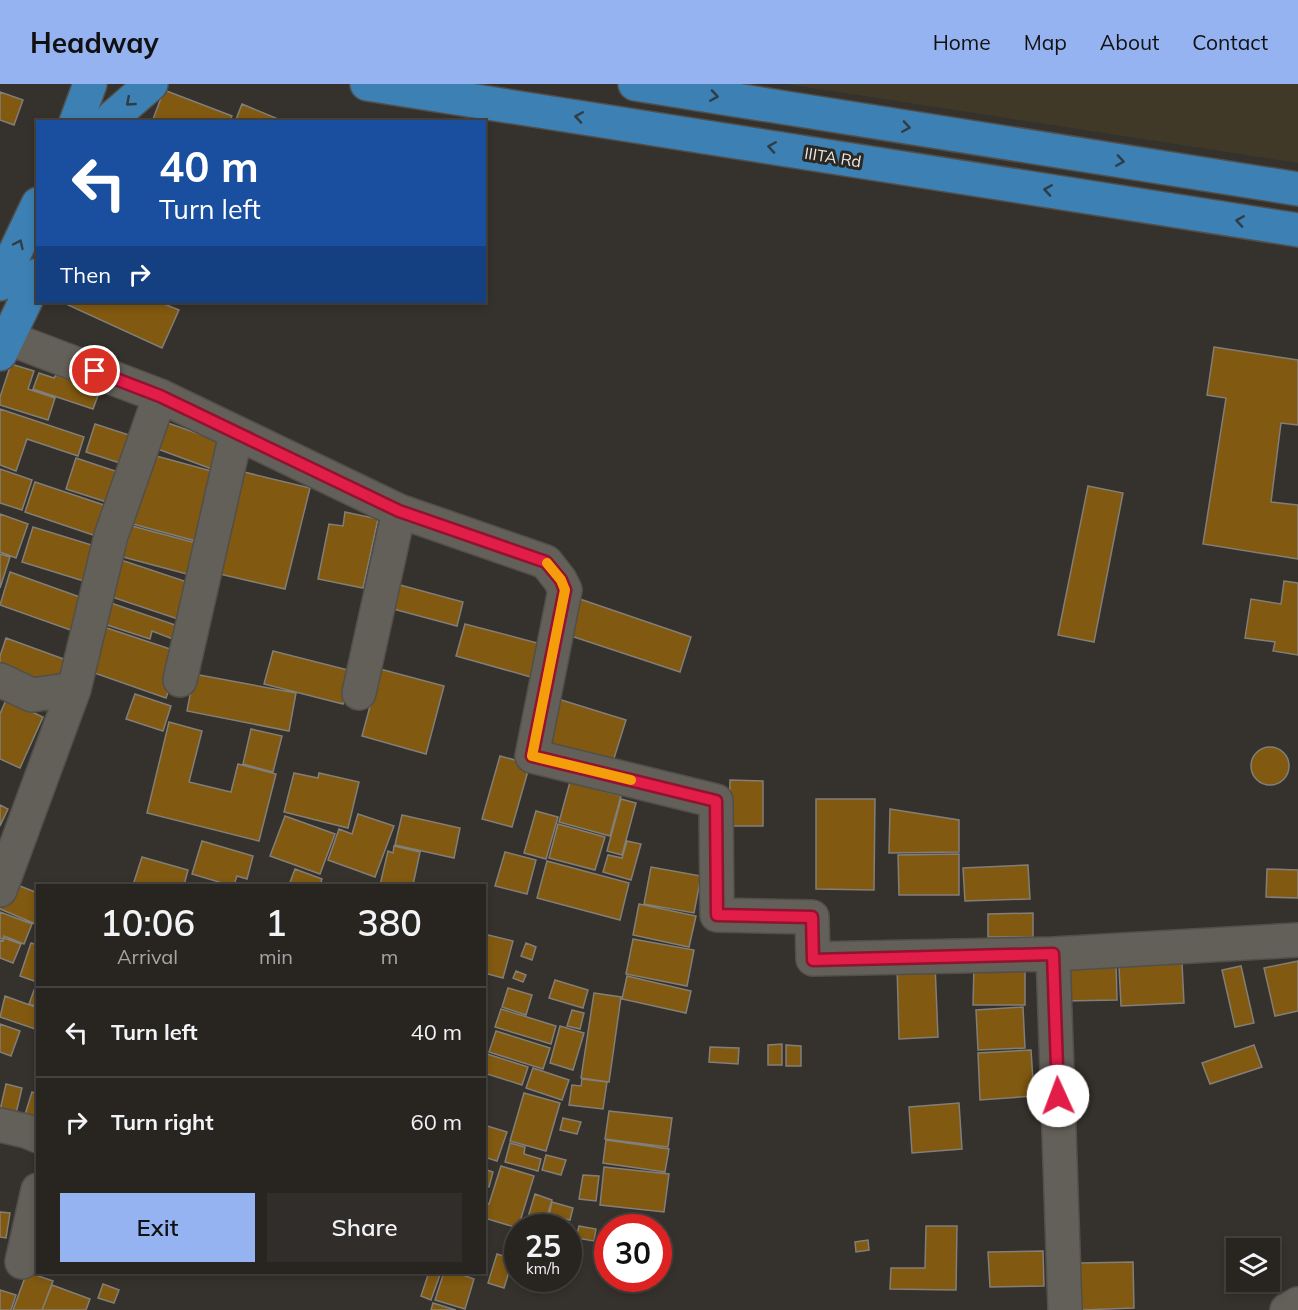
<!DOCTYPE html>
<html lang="en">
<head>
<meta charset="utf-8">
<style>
	:root { --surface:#282521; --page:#302d2a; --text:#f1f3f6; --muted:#a5a5a5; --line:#44423f; --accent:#95b2f1 }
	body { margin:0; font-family:Mulish,sans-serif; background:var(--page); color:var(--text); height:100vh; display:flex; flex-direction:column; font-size:22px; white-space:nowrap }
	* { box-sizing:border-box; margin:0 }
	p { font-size:20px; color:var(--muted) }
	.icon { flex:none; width:33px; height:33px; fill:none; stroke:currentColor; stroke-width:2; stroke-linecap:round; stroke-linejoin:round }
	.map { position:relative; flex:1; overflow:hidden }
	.side { position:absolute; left:36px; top:800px; width:450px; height:390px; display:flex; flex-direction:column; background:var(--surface); border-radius:0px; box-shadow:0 3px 9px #0003,0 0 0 2px var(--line) }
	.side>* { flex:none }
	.top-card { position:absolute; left:36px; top:36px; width:450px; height:183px; border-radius:0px; box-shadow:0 3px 9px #0003,0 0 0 2px var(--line); background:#1a4fa0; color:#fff; overflow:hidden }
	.controls { position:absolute; left:1226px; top:1154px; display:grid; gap:12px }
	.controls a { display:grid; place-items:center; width:54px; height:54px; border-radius:0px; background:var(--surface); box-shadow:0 3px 9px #0003,0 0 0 2px var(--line); font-size:30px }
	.speed { position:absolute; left:504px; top:1130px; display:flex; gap:12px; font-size:30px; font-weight:700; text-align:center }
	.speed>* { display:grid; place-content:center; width:78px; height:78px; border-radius:50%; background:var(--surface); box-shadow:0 3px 9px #0003,0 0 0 2px var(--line); line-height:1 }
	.speed small { font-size:15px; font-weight:400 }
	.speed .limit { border:9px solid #d22; background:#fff; color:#111 }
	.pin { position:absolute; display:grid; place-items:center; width:51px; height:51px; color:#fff; margin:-26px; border:3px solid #fff; border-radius:50%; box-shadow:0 2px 6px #0007 }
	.me { position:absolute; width:66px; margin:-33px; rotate:358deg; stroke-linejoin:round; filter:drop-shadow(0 0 4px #0008) }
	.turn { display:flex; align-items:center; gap:21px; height:126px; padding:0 24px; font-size:27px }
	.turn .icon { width:78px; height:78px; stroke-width:2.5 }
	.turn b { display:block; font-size:42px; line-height:51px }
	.then { display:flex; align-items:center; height:57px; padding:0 24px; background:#0003; gap:12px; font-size:22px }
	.eta { display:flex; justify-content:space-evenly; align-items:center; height:102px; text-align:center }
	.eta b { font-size:36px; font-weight:600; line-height:42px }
	.cta { display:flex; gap:12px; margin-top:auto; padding:12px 24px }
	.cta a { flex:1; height:69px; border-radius:0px; background:var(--accent); color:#111; font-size:24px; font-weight:600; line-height:69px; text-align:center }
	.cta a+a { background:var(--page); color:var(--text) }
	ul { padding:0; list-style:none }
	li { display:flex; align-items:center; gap:18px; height:90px; padding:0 24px; border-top:2px solid var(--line) }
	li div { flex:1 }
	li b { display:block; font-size:22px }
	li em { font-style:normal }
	header { display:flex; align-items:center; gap:36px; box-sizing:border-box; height:84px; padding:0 30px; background:var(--accent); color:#111 }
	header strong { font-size:28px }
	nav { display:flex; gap:33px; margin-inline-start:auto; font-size:21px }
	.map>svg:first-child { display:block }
	.education { fill:#403927 }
	.building { fill:#815910; stroke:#827e78; stroke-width:1.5 }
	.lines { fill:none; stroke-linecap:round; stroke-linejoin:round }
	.minor-casing { stroke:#524f4a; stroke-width:36 }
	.major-casing { stroke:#524f4a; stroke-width:36 }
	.minor { stroke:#635f59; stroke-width:33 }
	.major { stroke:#3c80b4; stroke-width:33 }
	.oneway { stroke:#2f3d46 }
	.route-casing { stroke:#92132f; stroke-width:15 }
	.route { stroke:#e11d48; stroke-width:10 }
	.slow { stroke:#f59e0b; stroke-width:10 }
	.labels { text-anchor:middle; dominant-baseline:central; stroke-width:6; stroke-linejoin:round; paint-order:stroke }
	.street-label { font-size:16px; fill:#eae7e4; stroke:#2b2722 }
</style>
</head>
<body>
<header>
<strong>Headway</strong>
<nav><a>Home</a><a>Map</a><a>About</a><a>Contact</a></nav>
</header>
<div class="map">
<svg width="1298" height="1226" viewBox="0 0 1298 1226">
	<rect width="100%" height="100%" fill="#35312c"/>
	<path class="education" d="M 786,0 L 1298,0 L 1298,79 Z"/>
	<path class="building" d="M 164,6 L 232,32 L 229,38 L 152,38 Z
		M 0,8 L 23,16 L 14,41 L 0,36 Z
		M 242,20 L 285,38 L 235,38 Z
		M 70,218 L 159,218 L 179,226 L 162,264 L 68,221 Z
		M 1214,263 L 1298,276 L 1298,341 L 1281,339 L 1271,418 L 1298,421 L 1298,475 L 1203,460 L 1226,314 L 1207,311 Z
		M 11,280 L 34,287 L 28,305 L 55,314 L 48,336 L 0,321 L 0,313 Z
		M 39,289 L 54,294 L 56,291 L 100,306 L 93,325 L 33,305 Z
		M 0,325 L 84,353 L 78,372 L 27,355 L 16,387 L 0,381 Z
		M 165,338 L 222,358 L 212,385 L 155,364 Z
		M 95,340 L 135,353 L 126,381 L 86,368 Z
		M 149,370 L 215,388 L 196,457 L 129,439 Z
		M 76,374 L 124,390 L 113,420 L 66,405 Z
		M 0,385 L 32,396 L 22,426 L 0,419 Z
		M 240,387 L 310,404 L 285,505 L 215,489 Z
		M 35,398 L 110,423 L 99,453 L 25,428 Z
		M 1088,402 L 1123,409 L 1094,558 L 1058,551 Z
		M 345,428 L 378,435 L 363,504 L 318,495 L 329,440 L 343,442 Z
		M 0,430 L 28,440 L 16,474 L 0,468 Z
		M 132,442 L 196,459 L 187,490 L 123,473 Z
		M 33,443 L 98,463 L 87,498 L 22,478 Z
		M 0,470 L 10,473 L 0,504 Z
		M 121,476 L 190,499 L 178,535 L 109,512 Z
		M 10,488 L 91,517 L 79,549 L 0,521 Z
		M 1284,497 L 1298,499 L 1298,571 L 1273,567 L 1275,558 L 1245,554 L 1251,515 L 1281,520 Z
		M 389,498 L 463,518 L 457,542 L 382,522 Z
		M 577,514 L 691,553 L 680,588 L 565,550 Z
		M 108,518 L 178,542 L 173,555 L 152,547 L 150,555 L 101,539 Z
		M 465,540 L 541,560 L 531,593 L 456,572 Z
		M 101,542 L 182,569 L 166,614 L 86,586 Z
		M 6,554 L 69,577 L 60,602 L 0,582 L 0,572 Z
		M 273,567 L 352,587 L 343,620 L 264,600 Z
		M 380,585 L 444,602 L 426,670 L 362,652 Z
		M 194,590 L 296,609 L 289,647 L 187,627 Z
		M 135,610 L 171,622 L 163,647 L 126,635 Z
		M 555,614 L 626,636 L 611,684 L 540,663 Z
		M 6,616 L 43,633 L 20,684 L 0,675 L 0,630 Z
		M 169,638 L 202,647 L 189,698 L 231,708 L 238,680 L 276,690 L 259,757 L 147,729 Z
		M 251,645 L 282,652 L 273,688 L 243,680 Z
		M1251 682a19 19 0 1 1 38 0a19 19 0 1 1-38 0Z
		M 500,672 L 530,680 L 512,743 L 482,735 Z
		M 294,689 L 318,694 L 319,689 L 359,698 L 348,744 L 284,728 Z
		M 730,696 L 763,697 L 763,742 L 729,742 Z
		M 570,698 L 621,712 L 610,752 L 559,738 Z
		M 621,715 L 636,719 L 622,771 L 607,767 Z
		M 816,715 L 875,715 L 874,806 L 816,805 Z
		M 0,721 L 8,725 L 0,742 Z
		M 890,725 L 959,736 L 959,768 L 889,769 Z
		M 536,727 L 558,733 L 546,775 L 524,769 Z
		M 358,730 L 394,742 L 375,793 L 328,776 L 339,745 L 352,750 Z
		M 402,731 L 460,744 L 454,774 L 395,761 Z
		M 285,732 L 335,750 L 320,790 L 270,772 Z
		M 558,740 L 605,753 L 595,786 L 549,774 Z
		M 202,757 L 253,772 L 247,795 L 237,792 L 234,801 L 229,801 L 192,790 Z
		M 627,757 L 641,760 L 631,796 L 603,788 L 608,771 L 622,774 Z
		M 394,762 L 420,768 L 413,801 L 380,801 L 388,767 L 393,769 Z
		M 505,768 L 536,776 L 527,810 L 495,802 Z
		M 959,770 L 959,811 L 899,811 L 898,771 Z
		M 142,773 L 188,786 L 184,801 L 133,801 Z
		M 547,777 L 629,799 L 620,836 L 537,814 Z
		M 1028,781 L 1030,815 L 965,817 L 963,784 Z
		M 651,783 L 701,792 L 694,829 L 644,820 Z
		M 295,785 L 322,795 L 320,801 L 289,801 Z
		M 1267,785 L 1298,786 L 1298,814 L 1266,813 Z
		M 7,797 L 38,809 L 38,841 L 0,825 L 0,814 Z
		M 639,820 L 696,832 L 689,863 L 633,851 Z
		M 0,828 L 32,840 L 24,860 L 4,852 L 3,855 L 0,854 Z
		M 1033,829 L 1033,853 L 988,853 L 988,830 Z
		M 484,850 L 513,857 L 503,894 L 484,889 Z
		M 4,854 L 21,860 L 13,879 L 0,874 L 0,856 L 3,857 Z
		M 633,855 L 694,866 L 687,902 L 626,890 Z
		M 31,859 L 38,861 L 38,923 L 29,920 L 37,898 L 20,892 Z
		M 526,859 L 536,863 L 532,876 L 521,872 Z
		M 1298,877 L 1298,927 L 1275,932 L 1264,884 Z
		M 1116,878 L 1117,916 L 1064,917 L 1063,879 Z
		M 1182,879 L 1184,919 L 1121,922 L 1119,883 Z
		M 935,880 L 938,953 L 899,955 L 897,881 Z
		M 974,881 L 1025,881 L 1025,921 L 973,921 Z
		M 1241,882 L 1254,939 L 1235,943 L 1222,886 Z
		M 516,887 L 526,891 L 523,898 L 513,894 Z
		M 627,892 L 691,907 L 686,929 L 622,915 Z
		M 555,896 L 588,906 L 583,924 L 549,914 Z
		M 508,904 L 532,911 L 526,931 L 502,923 Z
		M 594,909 L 621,913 L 609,998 L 581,994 Z
		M 5,912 L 38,924 L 38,946 L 0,933 Z
		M 1023,923 L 1025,964 L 978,966 L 976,926 Z
		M 501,925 L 556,942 L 551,960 L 495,943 Z
		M 572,926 L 584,929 L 580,945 L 567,942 Z
		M 0,940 L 20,947 L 11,972 L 0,968 Z
		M 560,942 L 584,949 L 573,986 L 550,979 Z
		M 496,947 L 550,964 L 543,985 L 489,968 Z
		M 782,960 L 782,981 L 768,981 L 768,961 Z
		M 786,961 L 801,962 L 801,982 L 786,982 Z
		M 1254,961 L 1262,983 L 1210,1000 L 1202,979 Z
		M 710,963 L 739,964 L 738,980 L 709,978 Z
		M 1031,966 L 1034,1012 L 980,1016 L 978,969 Z
		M 484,969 L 528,983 L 522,1001 L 484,989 Z
		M 533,984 L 569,996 L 562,1016 L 526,1004 Z
		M 582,995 L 607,998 L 603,1025 L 569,1021 L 572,1001 L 581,1002 Z
		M 6,1000 L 22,1004 L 14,1038 L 0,1026 Z
		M 32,1008 L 38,1010 L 38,1041 L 23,1037 Z
		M 524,1009 L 560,1019 L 546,1067 L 510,1057 Z
		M 959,1019 L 962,1065 L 912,1069 L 909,1023 Z
		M 609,1027 L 672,1034 L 668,1063 L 605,1055 Z
		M 563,1034 L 581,1038 L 577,1050 L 560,1046 Z
		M 484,1041 L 507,1048 L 497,1077 L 484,1073 Z
		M 606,1056 L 669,1065 L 665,1088 L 603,1079 Z
		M 510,1059 L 525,1063 L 524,1070 L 541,1075 L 538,1087 L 505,1078 Z
		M 546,1071 L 566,1076 L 561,1091 L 542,1086 Z
		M 501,1082 L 534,1092 L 518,1144 L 484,1134 L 484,1118 L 489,1120 Z
		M 604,1083 L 669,1090 L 664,1128 L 600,1121 Z
		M 484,1085 L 493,1088 L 489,1103 L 484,1102 Z
		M 583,1091 L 599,1092 L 596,1117 L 579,1115 Z
		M 535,1110 L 552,1116 L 544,1143 L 525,1143 Z
		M 552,1118 L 573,1124 L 570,1136 L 549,1131 Z
		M 0,1128 L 10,1129 L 6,1154 L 0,1153 Z
		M 579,1142 L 596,1145 L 594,1157 L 576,1154 Z
		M 926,1142 L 957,1142 L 956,1206 L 890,1205 L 891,1184 L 925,1184 Z
		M 868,1156 L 869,1166 L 856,1168 L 855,1158 Z
		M 1043,1167 L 1044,1202 L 990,1203 L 988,1168 Z
		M 497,1170 L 513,1175 L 504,1204 L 488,1199 Z
		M 1133,1178 L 1134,1224 L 1081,1226 L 1080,1179 Z
		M 27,1188 L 53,1197 L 42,1226 L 13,1226 Z
		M 429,1188 L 441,1188 L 431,1216 L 421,1212 Z
		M 444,1188 L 454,1188 L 474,1195 L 465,1225 L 435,1216 Z
		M 103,1200 L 119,1206 L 114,1219 L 98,1214 Z
		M 52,1201 L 90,1215 L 86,1226 L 42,1226 Z
		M 0,1206 L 16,1211 L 11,1226 L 0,1226 Z
		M 433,1219 L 456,1226 L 431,1226 Z"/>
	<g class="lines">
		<g class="minor-casing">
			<path id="minor" d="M 8,254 L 160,312 L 399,427 L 546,478 L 560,496 L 565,506 L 532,672 L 716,717 L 717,831 L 812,833 L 813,875 L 1053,870 L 1298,856
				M 0,596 L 32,611 L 74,605
				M 180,596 L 236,350
				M 359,609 L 399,427
				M 0,806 L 74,605 L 111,452 L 160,312
				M 1053,870 L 1065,1226
				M 0,1041 L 26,1047 L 38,1052
				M 22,1178 L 38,1106
				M 1287,1226 L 1298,1220"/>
		</g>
		<g class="major-casing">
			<path id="major" d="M 367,0 L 1298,146
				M 635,0 L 1298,105
				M 76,38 L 90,0
				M 111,38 L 113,33 L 151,0
				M 0,200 L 38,120
				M 0,270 L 38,191"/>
		</g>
		<use href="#minor" class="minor"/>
		<use href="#major" class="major"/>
	</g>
	<defs><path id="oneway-chevron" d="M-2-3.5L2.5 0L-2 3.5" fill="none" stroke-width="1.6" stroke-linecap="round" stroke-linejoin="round" transform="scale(1.5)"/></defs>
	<g class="oneway">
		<use href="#oneway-chevron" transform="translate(714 12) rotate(9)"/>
		<use href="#oneway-chevron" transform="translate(130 18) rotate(139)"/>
		<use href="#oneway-chevron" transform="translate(579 33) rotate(-171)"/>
		<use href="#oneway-chevron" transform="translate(906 43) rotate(9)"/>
		<use href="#oneway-chevron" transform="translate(772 63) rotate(-171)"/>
		<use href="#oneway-chevron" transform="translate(1120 77) rotate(9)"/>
		<use href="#oneway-chevron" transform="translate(1048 106) rotate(-171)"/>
		<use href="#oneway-chevron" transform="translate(1240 137) rotate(-171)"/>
		<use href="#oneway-chevron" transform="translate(19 160) rotate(-65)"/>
	</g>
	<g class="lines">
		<g class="route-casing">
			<path id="route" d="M 95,287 L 160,312 L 399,427 L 546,478 L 561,496 L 565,506 L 532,672 L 716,717 L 717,831 L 812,833 L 813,876 L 1053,870 L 1058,1012"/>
		</g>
		<use href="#route" class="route"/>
		<path class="slow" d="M 547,479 L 561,496 L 565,506 L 532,672 L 631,696"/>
	</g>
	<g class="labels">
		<g class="street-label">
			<text transform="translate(833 73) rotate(9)">IIITA Rd</text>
		</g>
	</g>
</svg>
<div class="controls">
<a><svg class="icon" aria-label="layers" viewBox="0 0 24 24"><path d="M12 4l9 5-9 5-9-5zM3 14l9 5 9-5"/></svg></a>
</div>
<div class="speed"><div>25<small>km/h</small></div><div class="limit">30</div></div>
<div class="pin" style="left:95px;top:287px;background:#d93025"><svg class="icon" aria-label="arrive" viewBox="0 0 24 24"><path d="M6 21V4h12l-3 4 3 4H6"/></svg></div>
<svg class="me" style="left:1058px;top:1012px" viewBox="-20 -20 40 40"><circle r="19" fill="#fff"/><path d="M0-13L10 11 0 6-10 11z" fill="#e11d48"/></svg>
<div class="top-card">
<div class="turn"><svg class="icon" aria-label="left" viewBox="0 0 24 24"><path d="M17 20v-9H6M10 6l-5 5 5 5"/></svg><div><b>40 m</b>Turn left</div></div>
<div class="then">Then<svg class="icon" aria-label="right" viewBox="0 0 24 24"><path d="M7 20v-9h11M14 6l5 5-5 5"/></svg></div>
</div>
<section class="side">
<div class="eta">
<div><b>10:06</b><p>Arrival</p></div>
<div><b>1</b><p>min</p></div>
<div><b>380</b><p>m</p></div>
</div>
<ul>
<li><svg class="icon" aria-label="left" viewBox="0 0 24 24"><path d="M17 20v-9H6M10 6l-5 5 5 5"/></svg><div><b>Turn left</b></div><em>40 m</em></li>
<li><svg class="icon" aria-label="right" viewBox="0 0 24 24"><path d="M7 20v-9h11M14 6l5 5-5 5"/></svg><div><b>Turn right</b></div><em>60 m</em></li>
</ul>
<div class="cta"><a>Exit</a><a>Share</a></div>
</section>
</div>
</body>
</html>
